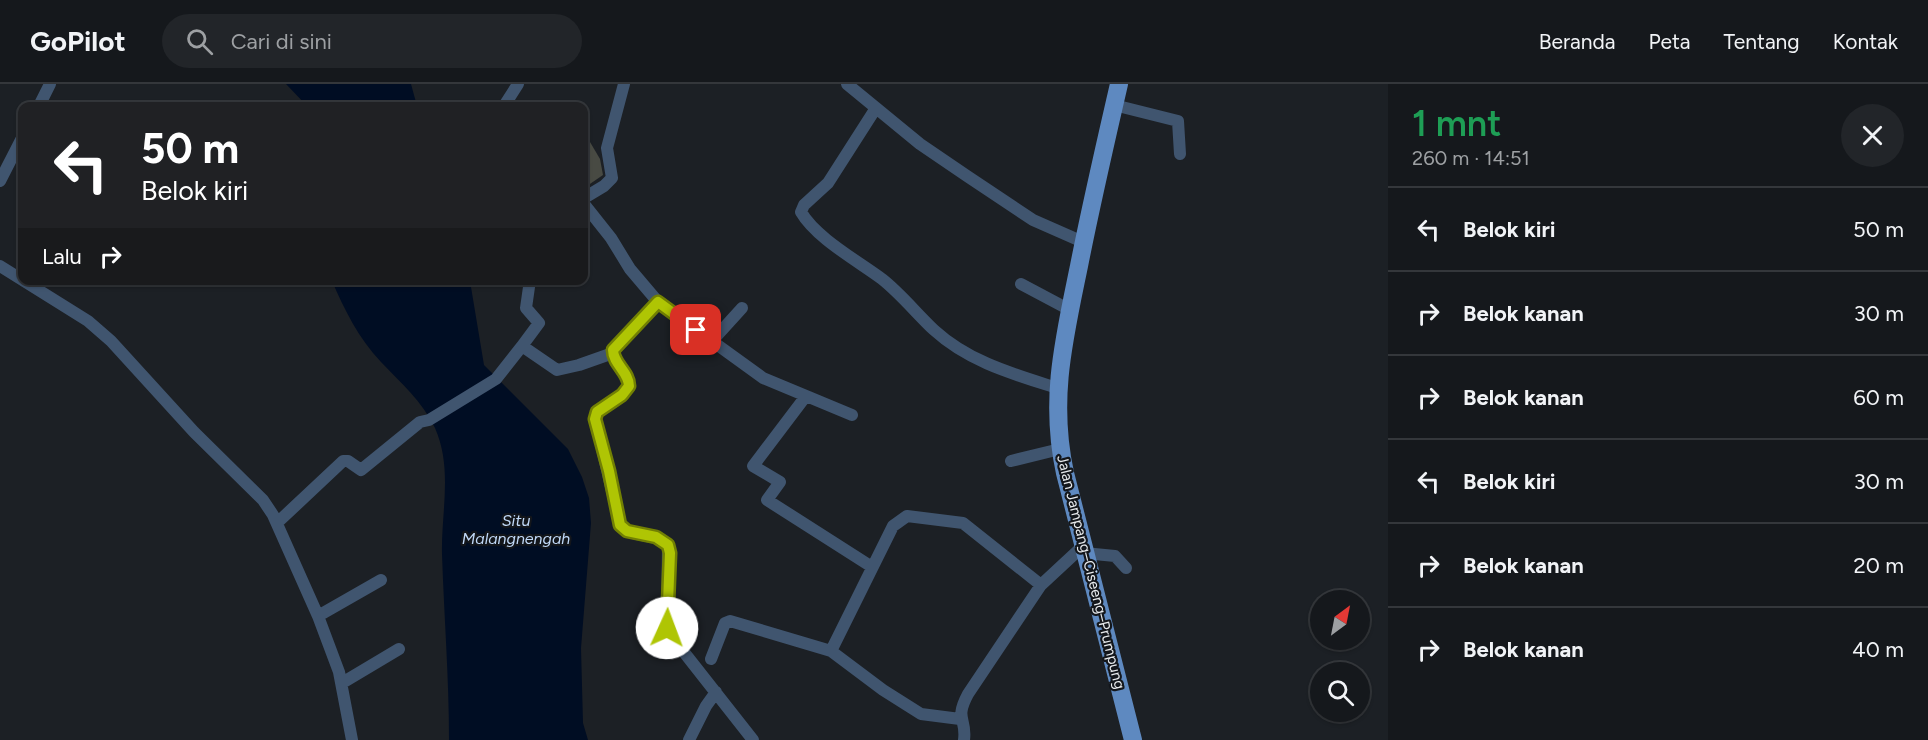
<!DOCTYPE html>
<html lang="id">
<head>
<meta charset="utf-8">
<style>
	:root { --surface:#15181c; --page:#222529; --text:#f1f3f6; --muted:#9da0a3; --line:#34373b }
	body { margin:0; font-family:Figtree,sans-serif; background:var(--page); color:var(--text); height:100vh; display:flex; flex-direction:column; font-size:22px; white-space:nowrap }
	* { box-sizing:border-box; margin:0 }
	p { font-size:20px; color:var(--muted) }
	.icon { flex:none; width:33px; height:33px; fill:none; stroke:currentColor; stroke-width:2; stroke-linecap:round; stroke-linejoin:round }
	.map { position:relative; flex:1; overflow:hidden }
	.side { display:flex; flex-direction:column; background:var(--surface); width:540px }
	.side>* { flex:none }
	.guide { position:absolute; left:18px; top:18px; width:570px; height:183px; border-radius:12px; box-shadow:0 2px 4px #0004,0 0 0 2px var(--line); background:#202124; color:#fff; overflow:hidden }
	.needle { width:39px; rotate:32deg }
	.buttons { position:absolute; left:1310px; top:506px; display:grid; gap:12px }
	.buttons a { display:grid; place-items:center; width:60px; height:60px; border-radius:50%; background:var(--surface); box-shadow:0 2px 4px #0004,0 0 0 2px var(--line); font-size:30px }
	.pin { position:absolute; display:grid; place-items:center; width:51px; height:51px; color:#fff; margin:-26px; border-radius:12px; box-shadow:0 3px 9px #0006 }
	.me { position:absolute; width:66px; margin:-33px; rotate:2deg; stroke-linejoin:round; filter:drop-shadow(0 0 4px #0008) }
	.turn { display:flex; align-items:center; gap:21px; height:126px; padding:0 24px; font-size:27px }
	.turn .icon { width:78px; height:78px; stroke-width:2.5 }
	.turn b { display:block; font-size:42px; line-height:51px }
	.then { display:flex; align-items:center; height:57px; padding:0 24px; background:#0003; gap:12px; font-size:22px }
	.round { display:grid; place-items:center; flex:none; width:63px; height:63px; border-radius:32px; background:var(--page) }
	.headline { display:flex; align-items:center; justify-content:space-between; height:102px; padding:0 24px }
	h1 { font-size:36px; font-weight:600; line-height:45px; color:#1e9e55 }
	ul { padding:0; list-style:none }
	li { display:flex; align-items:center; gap:18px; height:84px; padding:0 24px; border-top:2px solid var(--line) }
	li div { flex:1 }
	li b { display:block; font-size:22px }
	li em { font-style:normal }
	header { display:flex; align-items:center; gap:36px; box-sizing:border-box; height:84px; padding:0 30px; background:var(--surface); border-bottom:2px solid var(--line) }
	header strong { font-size:28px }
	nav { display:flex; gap:33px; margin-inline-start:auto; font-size:21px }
	.search { width:420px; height:54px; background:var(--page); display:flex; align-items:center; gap:15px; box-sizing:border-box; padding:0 21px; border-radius:33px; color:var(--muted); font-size:22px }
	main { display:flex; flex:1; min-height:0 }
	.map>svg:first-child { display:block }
	.water { fill:#000d23 }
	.building { fill:#484a43 }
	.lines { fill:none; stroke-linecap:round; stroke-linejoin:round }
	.street { stroke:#40556f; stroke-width:12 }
	.primary { stroke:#5e89c0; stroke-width:18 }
	.route-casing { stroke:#728003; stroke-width:15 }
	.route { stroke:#afc504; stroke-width:10 }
	.labels { text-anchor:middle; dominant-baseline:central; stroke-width:4.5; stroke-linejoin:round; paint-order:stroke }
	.street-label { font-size:15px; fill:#e7eaed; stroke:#13161b }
	.water-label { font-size:16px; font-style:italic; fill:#c1d9f8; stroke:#13161b }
</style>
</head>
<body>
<header>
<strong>GoPilot</strong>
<div class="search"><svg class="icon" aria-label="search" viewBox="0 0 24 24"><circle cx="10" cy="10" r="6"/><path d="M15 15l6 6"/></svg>Cari di sini</div>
<nav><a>Beranda</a><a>Peta</a><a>Tentang</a><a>Kontak</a></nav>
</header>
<main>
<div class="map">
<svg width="1388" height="656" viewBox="0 0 1388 656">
	<rect width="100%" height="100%" fill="#1c2025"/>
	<path class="water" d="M 286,0 L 411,0 L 417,22 L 307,22 Z
		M 332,197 L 470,197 L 484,281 L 568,365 L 582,393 L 589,414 L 591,439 L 581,564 L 583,639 L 588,656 L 449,656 C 449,594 444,532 442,470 C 441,428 453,385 435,344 C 422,317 401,299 381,278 C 359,255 344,225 332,197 Z"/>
	<path class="building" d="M 590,58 L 600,75 L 603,91 L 584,104 L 584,62 Z"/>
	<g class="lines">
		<path class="street" d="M 847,0 L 920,60 L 967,92 L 1033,136 L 1083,158
			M 1114,21 L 1178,37 L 1180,70
			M 39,22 L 50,0
			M 504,22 L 518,0
			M 876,24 L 828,99 L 804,121 L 801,128 C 816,154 858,177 882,195 C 901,210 916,229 934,246 C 969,278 1013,290 1057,304
			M 0,97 L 22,54
			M 584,114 L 604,102 L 612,94 L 607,64 L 624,0
			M 584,120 L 611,154 L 630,185 L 658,218 L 763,294 L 852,331
			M 0,182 L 88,237 L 111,257 L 194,348 L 263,416 L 273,431 L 318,532 L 339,588 L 352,656
			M 1021,200 L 1070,226
			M 658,218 L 613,266 C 613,280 629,288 629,302 L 622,311 L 597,329 L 595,335 L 620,441 C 631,455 655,448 668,461 L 667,544 L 672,553 L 753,656
			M 712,257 L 742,224
			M 522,262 L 539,239 L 526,224 L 530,196
			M 806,312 L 753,382 L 780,398 L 767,416 L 872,483
			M 1011,377 L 1060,365
			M 277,439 L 343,377 L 348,377 L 361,386 L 420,338 L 429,336 L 496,295 L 522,262 L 557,286 L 579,281 L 613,269
			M 1084,469 L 1115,472 L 1126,484
			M 318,532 L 381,496
			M 831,567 L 893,442 L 907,432 L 963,439 L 1041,501
			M 711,575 L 725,539 L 730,537 L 831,567 L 883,606 L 921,630 L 960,635
			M 342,599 L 399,565
			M 689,656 L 706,622 L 716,608
			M 964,656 C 967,634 954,636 968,610 L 1041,501 L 1083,462"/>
		<path class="primary" d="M 1119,0 C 1105,61 1091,121 1079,182 C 1064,255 1049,315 1065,389 L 1133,656"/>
	</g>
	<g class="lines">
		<g class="route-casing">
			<path id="route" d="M 667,544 L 670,469 L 668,461 L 656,453 L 627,447 L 620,441 L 609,387 L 595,335 L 597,328 L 622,311 L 629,302 C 629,288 613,280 613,266 L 658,218 L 696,246"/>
		</g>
		<use href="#route" class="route"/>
	</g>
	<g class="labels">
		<g class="street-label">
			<text transform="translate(1091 488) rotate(76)">Jalan Jampang–Ciseeng–Prumpung</text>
		</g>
		<g class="water-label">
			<text x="516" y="436">Situ<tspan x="516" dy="18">Malangnengah</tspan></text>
		</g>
	</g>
</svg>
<div class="buttons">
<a><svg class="needle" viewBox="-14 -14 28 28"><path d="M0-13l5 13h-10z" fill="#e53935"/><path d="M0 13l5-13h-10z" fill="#9da0a3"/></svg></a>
<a><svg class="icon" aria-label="search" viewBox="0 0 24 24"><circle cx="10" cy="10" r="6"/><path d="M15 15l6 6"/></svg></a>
</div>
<div class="pin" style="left:696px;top:246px;background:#d93025"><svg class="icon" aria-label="arrive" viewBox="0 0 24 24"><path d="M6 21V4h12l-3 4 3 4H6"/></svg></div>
<svg class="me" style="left:667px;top:544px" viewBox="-20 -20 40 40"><circle r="19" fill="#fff"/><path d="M0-13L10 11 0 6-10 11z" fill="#afc504"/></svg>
<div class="guide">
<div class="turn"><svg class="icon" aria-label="left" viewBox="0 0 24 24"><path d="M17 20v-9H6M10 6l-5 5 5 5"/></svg><div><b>50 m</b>Belok kiri</div></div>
<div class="then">Lalu<svg class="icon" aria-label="right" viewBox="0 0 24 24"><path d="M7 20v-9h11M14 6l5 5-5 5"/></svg></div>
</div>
</div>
<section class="side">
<div class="headline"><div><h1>1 mnt</h1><p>260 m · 14:51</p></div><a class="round"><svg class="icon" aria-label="close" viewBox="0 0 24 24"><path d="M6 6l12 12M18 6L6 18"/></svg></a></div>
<ul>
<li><svg class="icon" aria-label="left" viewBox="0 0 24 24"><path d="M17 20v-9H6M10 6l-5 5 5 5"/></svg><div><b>Belok kiri</b></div><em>50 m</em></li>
<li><svg class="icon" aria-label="right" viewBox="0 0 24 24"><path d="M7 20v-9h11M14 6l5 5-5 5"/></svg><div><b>Belok kanan</b></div><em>30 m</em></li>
<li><svg class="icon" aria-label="right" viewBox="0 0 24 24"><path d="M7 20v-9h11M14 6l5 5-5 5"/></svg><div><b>Belok kanan</b></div><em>60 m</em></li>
<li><svg class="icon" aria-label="left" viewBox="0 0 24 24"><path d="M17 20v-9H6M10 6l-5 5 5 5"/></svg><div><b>Belok kiri</b></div><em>30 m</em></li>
<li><svg class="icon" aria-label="right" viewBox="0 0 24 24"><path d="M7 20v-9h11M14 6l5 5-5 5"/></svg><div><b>Belok kanan</b></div><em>20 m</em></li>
<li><svg class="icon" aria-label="right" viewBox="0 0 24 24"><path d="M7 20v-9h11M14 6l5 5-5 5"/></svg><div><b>Belok kanan</b></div><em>40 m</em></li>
</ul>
</section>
</main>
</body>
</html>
